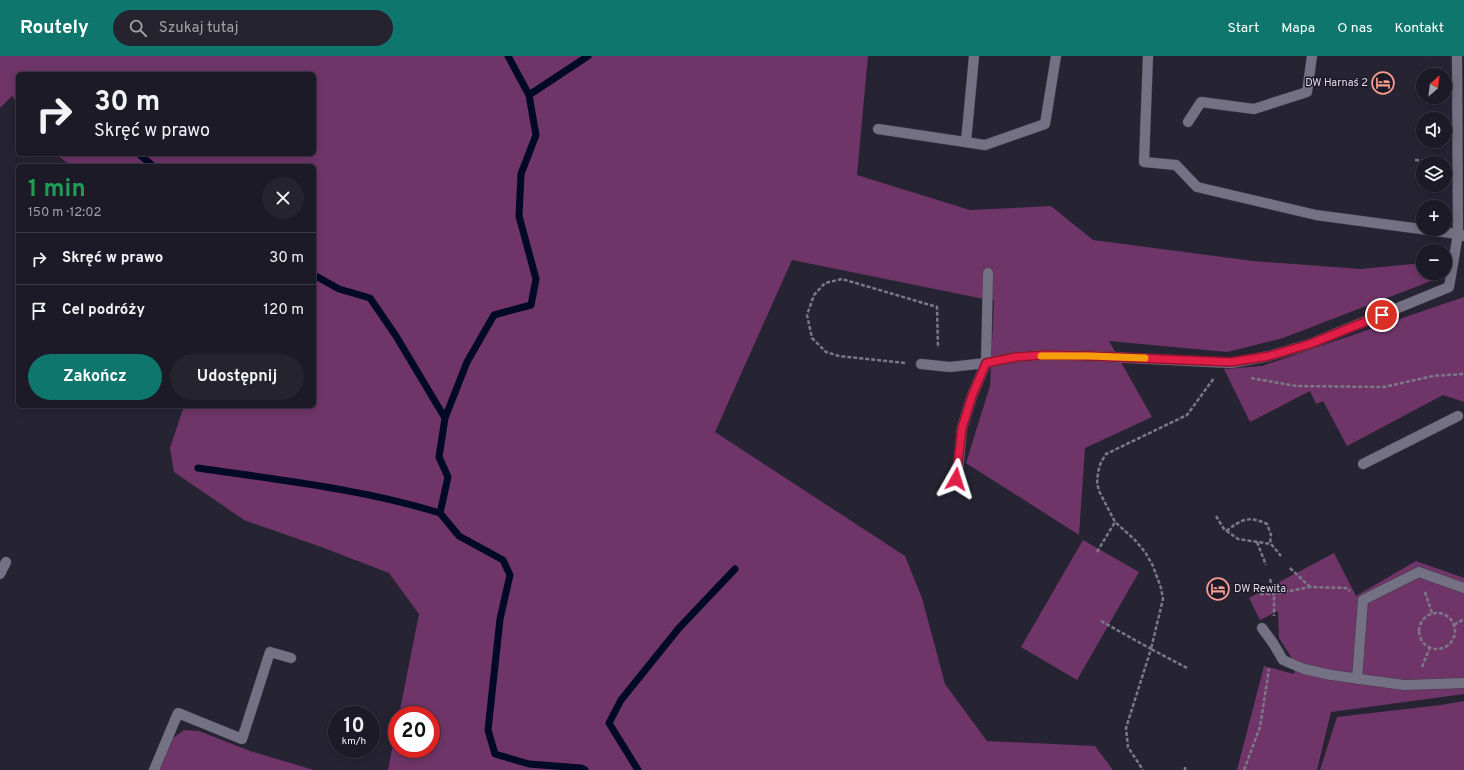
<!DOCTYPE html>
<html lang="pl">
<head>
<meta charset="utf-8">
<style>
	:root { --surface:#1c1a26; --page:#25232e; --text:#f1f3f6; --muted:#a0a1a7; --line:#3a3843; --accent:#0f766e }
	body { margin:0; font-family:Overpass,sans-serif; background:var(--page); color:var(--text); height:100vh; display:flex; flex-direction:column; font-size:15px; white-space:nowrap }
	* { box-sizing:border-box; margin:0 }
	p { font-size:13px; color:var(--muted) }
	.icon { flex:none; width:22px; height:22px; fill:none; stroke:currentColor; stroke-width:2; stroke-linecap:round; stroke-linejoin:round }
	.map { position:relative; flex:1; overflow:hidden }
	.sheet { position:absolute; left:16px; top:108px; width:300px; height:244px; display:flex; flex-direction:column; background:var(--surface); border-radius:6px; box-shadow:0 2px 10px #0003,0 0 0 1px var(--line) }
	.sheet>* { flex:none }
	.top-card { position:absolute; left:16px; top:16px; width:300px; height:84px; border-radius:6px; box-shadow:0 2px 10px #0003,0 0 0 1px var(--line); background:#1c1a26; color:var(--text); overflow:hidden }
	.needle { width:26px; rotate:28deg }
	.tools { position:absolute; left:1416px; top:12px; display:grid; gap:8px }
	.tools a { display:grid; place-items:center; width:36px; height:36px; border-radius:50%; background:var(--surface); box-shadow:0 2px 10px #0003,0 0 0 1px var(--line); font-size:20px }
	.speed { position:absolute; left:328px; top:650px; display:flex; gap:8px; font-size:20px; font-weight:700; text-align:center }
	.speed>* { display:grid; place-content:center; width:52px; height:52px; border-radius:50%; background:var(--surface); box-shadow:0 2px 10px #0003,0 0 0 1px var(--line); line-height:1 }
	.speed small { font-size:10px; font-weight:400 }
	.speed .limit { border:6px solid #d22; background:#fff; color:#111 }
	.pin { position:absolute; display:grid; place-items:center; width:34px; height:34px; color:#fff; margin:-17px; border:2px solid #fff; border-radius:50%; box-shadow:0 1px 4px #0007 }
	.me { position:absolute; width:44px; margin:-22px; rotate:6deg; stroke-linejoin:round; filter:drop-shadow(0 0 3px #0008) }
	.turn { display:flex; align-items:center; gap:14px; height:84px; padding:0 12px; font-size:18px }
	.turn .icon { width:52px; height:52px; stroke-width:2.5 }
	.turn b { display:block; font-size:28px; line-height:34px }
	.round { display:grid; place-items:center; flex:none; width:42px; height:42px; border-radius:21px; background:var(--page) }
	.overview { display:flex; align-items:center; justify-content:space-between; height:68px; padding:0 12px }
	h1 { font-size:24px; font-weight:700; line-height:30px; color:#1e9e55 }
	.cta { display:flex; gap:8px; margin-top:auto; padding:8px 12px }
	.cta a { flex:1; height:46px; border-radius:24px; background:var(--accent); color:#fff; font-size:16px; font-weight:700; line-height:46px; text-align:center }
	.cta a+a { background:var(--page); color:var(--text) }
	ul { padding:0; list-style:none }
	li { display:flex; align-items:center; gap:12px; height:52px; padding:0 12px; border-top:1px solid var(--line) }
	li div { flex:1 }
	li b { display:block; font-size:15px }
	li em { font-style:normal }
	header { display:flex; align-items:center; gap:24px; box-sizing:border-box; height:56px; padding:0 20px; background:var(--accent); color:#fff }
	header strong { font-size:19px }
	nav { display:flex; gap:22px; margin-inline-start:auto; font-size:14px }
	.search { width:280px; height:36px; background:var(--page); display:flex; align-items:center; gap:10px; box-sizing:border-box; padding:0 14px; border-radius:22px; color:var(--muted); font-size:15px }
	.map>svg:first-child { display:block }
	.green { fill:#6f3568 }
	.lines { fill:none; stroke-linecap:round; stroke-linejoin:round }
	.stream { stroke:#000926; stroke-width:7 }
	.service-casing { stroke:#423e4c; stroke-width:11 }
	.minor-casing { stroke:#423e4c; stroke-width:11 }
	.path { stroke:#7c7987; stroke-width:2.5; stroke-dasharray:4 2; stroke-linecap:butt }
	.service { stroke:#757184; stroke-width:10 }
	.minor { stroke:#757184; stroke-width:10 }
	.route-casing { stroke:#92132f; stroke-width:10 }
	.route { stroke:#e11d48; stroke-width:7 }
	.slow { stroke:#f59e0b; stroke-width:7 }
	.labels { text-anchor:middle; dominant-baseline:central; stroke-width:3; stroke-linejoin:round; paint-order:stroke }
	.poi-label { font-size:11px; fill:#dfdde8; stroke:#1d1929; text-anchor:end }
</style>
</head>
<body>
<header>
<strong>Routely</strong>
<div class="search"><svg class="icon" aria-label="search" viewBox="0 0 24 24"><circle cx="10" cy="10" r="6"/><path d="M15 15l6 6"/></svg>Szukaj tutaj</div>
<nav><a>Start</a><a>Mapa</a><a>O nas</a><a>Kontakt</a></nav>
</header>
<div class="map">
<svg width="1464" height="714" viewBox="0 0 1464 714">
	<rect width="100%" height="100%" fill="#262333"/>
	<path class="green" d="M 0,0 L 868,0 L 857,119 L 970,154 L 1051,150 L 1093,184 L 1253,205 L 1361,213 L 1423,207 L 1423,217 L 1437,217 L 1439,222 L 1283,282 L 1227,296 L 1109,285 L 1152,361 L 1085,392 L 1079,479 L 966,407 L 990,330 L 994,245 L 792,204 L 715,376 L 905,500 L 922,542 L 945,628 L 987,685 L 1095,690 L 1113,714 L 388,714 L 397,668 L 397,693 L 431,693 L 431,659 L 399,659 L 419,558 L 389,517 L 324,492 L 244,464 L 174,416 L 170,392 L 184,350 L 314,350 L 314,110 L 72,110 L 55,98 L 314,98 L 314,18 L 18,18 L 18,48 L 12,40 L 0,52 Z
		M 1464,241 L 1464,346 L 1443,339 L 1347,390 L 1323,345 L 1316,348 L 1310,335 L 1250,366 L 1224,313 L 1262,310 Z
		M 1083,484 L 1139,516 L 1077,624 L 1021,591 Z
		M 1334,497 L 1356,540 L 1416,505 L 1464,522 L 1464,638 L 1331,656 L 1317,714 L 1237,714 L 1264,610 L 1294,618 L 1295,607 L 1279,582 L 1278,555 L 1260,564 L 1249,542 Z
		M 1464,645 L 1464,714 L 1320,714 L 1337,661 L 1441,649 Z
		M 184,674 L 199,675 L 250,695 L 314,714 L 159,714 L 173,682 Z"/>
	<g class="lines">
		<path class="stream" d="M 508,0 L 529,39 L 536,79 L 521,118 L 519,160 L 536,223 L 531,249 L 494,259 L 467,306 L 445,362 L 439,401 L 448,421 L 440,457 L 459,480 L 503,504 L 510,519 L 500,563 L 488,674 L 495,698 L 529,708 L 581,712 L 585,714
			M 529,39 L 588,0
			M 139,98 L 153,110
			M 314,219 L 339,233 L 370,242 L 396,280 L 445,362
			M 198,412 C 279,424 362,433 440,457
			M 638,714 L 609,667 L 621,644 L 679,572 L 735,513"/>
		<g class="service-casing">
			<path id="service" d="M 1188,66 L 1201,46 L 1254,53 L 1307,36 L 1312,0
				M 878,73 L 985,89 L 1045,68 L 1056,0
				M 966,86 L 974,0
				M 921,308 L 950,311 L 986,307 L 1016,301 L 1045,299 L 1090,300 L 1231,307 L 1269,300 L 1310,288 L 1449,231 L 1458,178 L 1316,159 L 1197,131 L 1176,109 L 1144,106 L 1148,0
				M 1363,408 L 1458,360
				M 957,423 L 962,372 L 972,340 L 986,307 L 988,217
				M 1262,572 L 1273,587 L 1283,604 L 1304,613 L 1331,619 L 1404,629 L 1464,627
				M 1357,623 L 1363,544 L 1419,516 L 1464,532
				M 154,714 L 178,657 L 242,683 L 270,596 L 291,602"/>
		</g>
		<g class="minor-casing">
			<path id="minor" d="M 1457,0 L 1458,178 L 1464,180
				M 0,518 L 6,506"/>
		</g>
		<path class="path" d="M 1432,13 L 1441,13
			M 1415,104 L 1440,106
			M 905,307 L 839,300 L 826,296 L 812,282 L 807,259 L 814,239 L 825,227 L 842,223 L 937,251 L 938,292
			M 1251,322 L 1296,330 L 1384,331 L 1433,320 L 1464,318
			M 1216,460 L 1224,473 L 1238,483 L 1271,488 L 1281,500
			M 1226,475 C 1241,464 1248,459 1267,468 L 1271,479 L 1270,488
			M 1257,486 L 1266,509
			M 1097,496 L 1115,466
			M 1290,512 L 1310,531
			M 1270,523 L 1274,538 L 1274,560
			M 1425,536 L 1432,557
			M 1260,538 L 1274,538 L 1310,531 L 1346,532 L 1350,535
			M1419 575a18 18 0 1 1 36 0a18 18 0 1 1-36 0Z
			M 1101,565 L 1151,593 L 1126,672 L 1128,691 L 1143,714
			M 1454,569 L 1464,563
			M 1422,611 L 1430,591
			M 1187,612 L 1151,593 L 1163,543 L 1161,532 L 1153,510 L 1145,496 L 1135,484 L 1115,466 L 1100,437 L 1097,428 L 1098,416 L 1101,406 L 1106,398 L 1187,359 L 1214,322
			M 1185,714 L 1185,711
			M 1244,714 L 1260,671 L 1269,613"/>
		<use href="#service" class="service"/>
		<use href="#minor" class="minor"/>
	</g>
	<g class="lines">
		<g class="route-casing">
			<path id="route" d="M 956,423 L 962,372 L 972,340 L 986,307 L 1016,301 L 1045,299 L 1090,300 L 1231,306 L 1269,300 L 1310,288 L 1382,259"/>
		</g>
		<use href="#route" class="route"/>
		<path class="slow" d="M 1041,300 L 1090,300 L 1145,302"/>
	</g>
	<defs>
		<g id="hotel-ring" transform="scale(1.15)"><circle r="9.5" fill="#1d1929" stroke="#f59d8f" stroke-width="1.5"/><path d="M-6-4.5h1.5V1H6V5H4.5V3h-9V5H-6ZM-4 0a1.8 1.8 0 1 1 3.6 0ZM.5 0V-2.5h3Q6-2.5 6 0Z" fill="#f59d8f"/></g>
	</defs>
	<g fill-rule="evenodd">
		<use href="#hotel-ring" x="1383" y="27"/>
		<use href="#hotel-ring" x="1218" y="533"/>
	</g>
	<g class="labels">
		<g class="poi-label">
			<text x="1368" y="27">DW Harnaś 2</text>
			<text x="1234" y="533" text-anchor="start">DW Rewita</text>
		</g>
	</g>
</svg>
<div class="tools">
<a><svg class="needle" viewBox="-14 -14 28 28"><path d="M0-13l5 13h-10z" fill="#e53935"/><path d="M0 13l5-13h-10z" fill="#a0a1a7"/></svg></a>
<a><svg class="icon" aria-label="sound" viewBox="0 0 24 24"><path d="M4 9h4l5-4v14l-5-4H4zM17 9q2 3 0 6"/></svg></a>
<a><svg class="icon" aria-label="layers" viewBox="0 0 24 24"><path d="M12 4l9 5-9 5-9-5zM3 14l9 5 9-5"/></svg></a>
<a>+</a>
<a>−</a>
</div>
<div class="speed"><div>10<small>km/h</small></div><div class="limit">20</div></div>
<div class="pin" style="left:1382px;top:259px;background:#d93025"><svg class="icon" aria-label="arrive" viewBox="0 0 24 24"><path d="M6 21V4h12l-3 4 3 4H6"/></svg></div>
<svg class="me" style="left:956px;top:423px" viewBox="-20 -20 40 40"><path d="M0-17L14 15 0 8-14 15z" fill="#e11d48" stroke="#fff" stroke-width="4"/></svg>
<div class="top-card">
<div class="turn"><svg class="icon" aria-label="right" viewBox="0 0 24 24"><path d="M7 20v-9h11M14 6l5 5-5 5"/></svg><div><b>30 m</b>Skręć w prawo</div></div>
</div>
<section class="sheet">
<div class="overview"><div><h1>1 min</h1><p>150 m · 12:02</p></div><a class="round"><svg class="icon" aria-label="close" viewBox="0 0 24 24"><path d="M6 6l12 12M18 6L6 18"/></svg></a></div>
<ul>
<li><svg class="icon" aria-label="right" viewBox="0 0 24 24"><path d="M7 20v-9h11M14 6l5 5-5 5"/></svg><div><b>Skręć w prawo</b></div><em>30 m</em></li>
<li><svg class="icon" aria-label="arrive" viewBox="0 0 24 24"><path d="M6 21V4h12l-3 4 3 4H6"/></svg><div><b>Cel podróży</b></div><em>120 m</em></li>
</ul>
<div class="cta"><a>Zakończ</a><a>Udostępnij</a></div>
</section>
</div>
</body>
</html>
